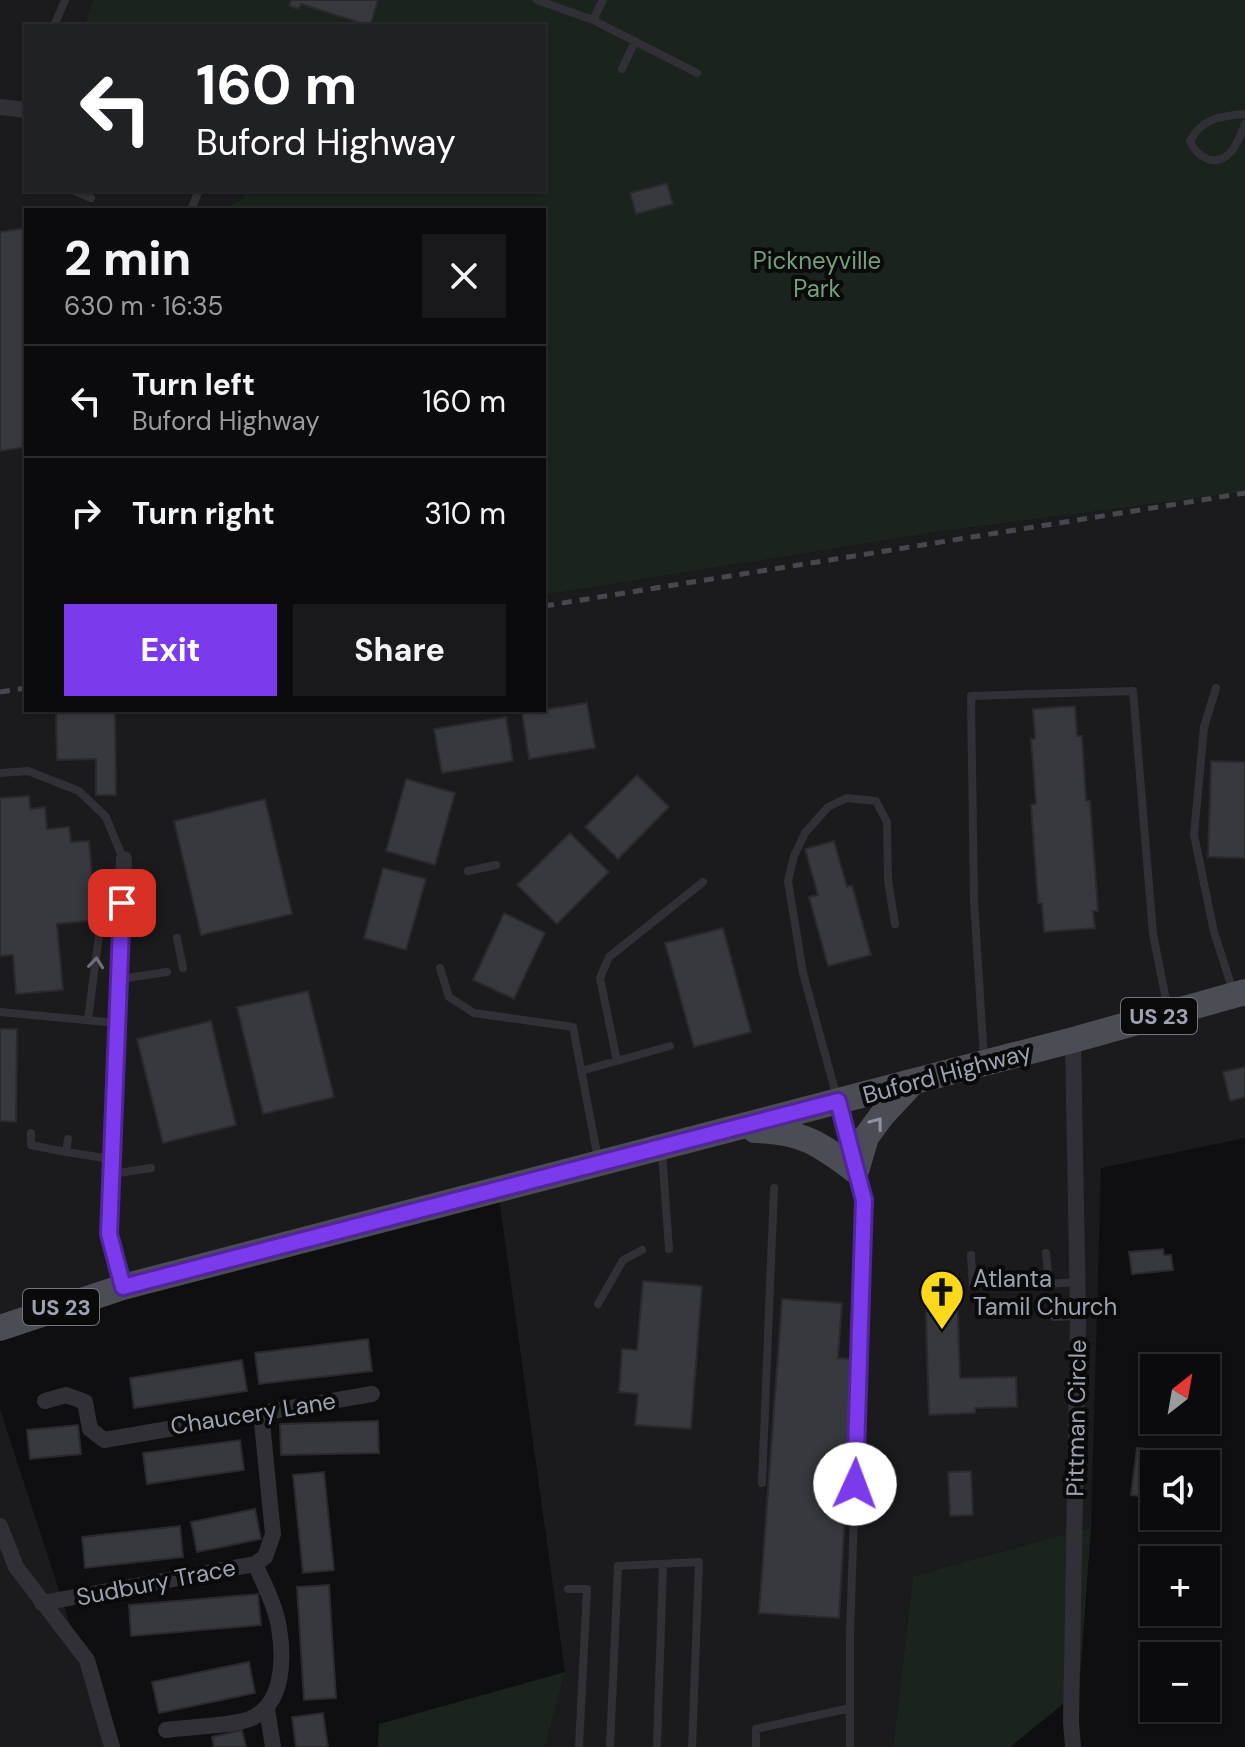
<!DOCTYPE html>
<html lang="en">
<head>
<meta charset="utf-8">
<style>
	:root { --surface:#0b0b0d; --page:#19191b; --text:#f1f3f6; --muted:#9a9b9d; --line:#2b2b2e; --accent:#7c3aed }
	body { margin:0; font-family:"DM Sans",sans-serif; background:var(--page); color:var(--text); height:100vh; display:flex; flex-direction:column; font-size:30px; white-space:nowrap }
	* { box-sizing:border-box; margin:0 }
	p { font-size:26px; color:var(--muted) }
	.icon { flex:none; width:44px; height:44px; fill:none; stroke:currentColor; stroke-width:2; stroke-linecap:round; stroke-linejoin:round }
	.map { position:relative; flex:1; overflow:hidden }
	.drawer { position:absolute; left:24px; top:208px; width:522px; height:504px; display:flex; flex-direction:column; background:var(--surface); border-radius:0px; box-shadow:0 2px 6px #0004,0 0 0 2px var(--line) }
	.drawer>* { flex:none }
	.banner { position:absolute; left:24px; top:24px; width:522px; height:168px; border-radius:0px; box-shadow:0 2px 6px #0004,0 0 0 2px var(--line); background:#202124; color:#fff; overflow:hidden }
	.needle { width:52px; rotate:31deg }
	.tools { position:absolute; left:1140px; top:1354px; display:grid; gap:16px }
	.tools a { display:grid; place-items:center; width:80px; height:80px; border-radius:0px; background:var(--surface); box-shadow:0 2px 6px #0004,0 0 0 2px var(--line); font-size:40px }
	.pin { position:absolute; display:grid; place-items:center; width:68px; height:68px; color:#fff; margin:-34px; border-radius:16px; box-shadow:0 4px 12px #0006 }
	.me { position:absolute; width:88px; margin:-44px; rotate:2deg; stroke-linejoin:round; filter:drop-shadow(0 0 6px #0008) }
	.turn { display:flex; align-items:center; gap:28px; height:168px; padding:0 40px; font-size:36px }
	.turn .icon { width:104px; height:104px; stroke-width:2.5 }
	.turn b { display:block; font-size:56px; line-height:68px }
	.round { display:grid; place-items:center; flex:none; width:84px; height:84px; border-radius:0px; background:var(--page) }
	.head { display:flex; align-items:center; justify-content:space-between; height:136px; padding:0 40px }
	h1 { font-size:48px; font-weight:800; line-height:60px }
	.action { display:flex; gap:16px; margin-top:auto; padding:16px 40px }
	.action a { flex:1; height:92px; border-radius:0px; background:var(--accent); color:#fff; font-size:32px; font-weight:800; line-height:92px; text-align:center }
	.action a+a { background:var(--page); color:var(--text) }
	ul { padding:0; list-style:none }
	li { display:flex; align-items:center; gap:24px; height:112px; padding:0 40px; border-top:2px solid var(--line) }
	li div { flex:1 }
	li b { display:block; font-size:30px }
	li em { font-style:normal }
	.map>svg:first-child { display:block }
	.built { fill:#1b1b1e }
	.green { fill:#1b231d }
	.building { fill:#38393e; stroke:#2a292d; stroke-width:2 }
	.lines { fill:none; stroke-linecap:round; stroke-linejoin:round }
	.lane { stroke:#303036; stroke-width:8 }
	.street { stroke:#303036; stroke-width:16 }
	.primary { stroke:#4c4c55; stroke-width:26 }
	.rail { stroke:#47474f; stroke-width:5; stroke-dasharray:10 8; stroke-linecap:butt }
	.oneway { stroke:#6d6f7a }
	.oneway2 { stroke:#8e919f }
	.route-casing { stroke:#51269a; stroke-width:20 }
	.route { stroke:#7c3aed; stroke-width:14 }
	.labels { text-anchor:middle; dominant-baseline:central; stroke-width:8; stroke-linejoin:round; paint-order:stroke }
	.shield { fill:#0a0a0b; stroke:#727480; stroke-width:2 }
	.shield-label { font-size:22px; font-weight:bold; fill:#9fa2b2 }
	.park-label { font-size:24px; fill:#759f7f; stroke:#0a0a0b }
	.street-label { font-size:24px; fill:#9fa2b2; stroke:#0a0a0b }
	.poi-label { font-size:24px; fill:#9fa2b2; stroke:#0a0a0b; text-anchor:start }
</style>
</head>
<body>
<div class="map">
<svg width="1245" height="1747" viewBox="0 0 1245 1747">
	<rect width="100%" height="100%" fill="#0f0f11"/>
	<path class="built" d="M 0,0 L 93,0 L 84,26 L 26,26 L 26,190 L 246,190 L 242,199 L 222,210 L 26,210 L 26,710 L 544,710 L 544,595 L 945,531 L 1245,492 L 1245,1138 L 1101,1168 L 1091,1527 L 913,1576 L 893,1747 L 545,1747 L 565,1672 L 499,1198 L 0,1329 Z
		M 0,1409 L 110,1747 L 0,1747 Z"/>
	<path class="green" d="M 93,0 L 1245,0 L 1245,492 L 945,531 L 544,595 L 544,210 L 222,210 L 242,199 L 246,190 L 544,190 L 544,26 L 84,26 Z
		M 1091,1527 L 1079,1691 L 1010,1747 L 893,1747 L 913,1576 Z
		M 565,1672 L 545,1747 L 378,1747 L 379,1724 Z"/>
	<path class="building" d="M 291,0 L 378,0 L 370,26 L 301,4 L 299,9 L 289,6 Z
		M 667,183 L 673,204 L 636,214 L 630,193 Z
		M 26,228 L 26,447 L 0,451 L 0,232 Z
		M 587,703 L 595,748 L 529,759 L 522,713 Z
		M 1075,706 L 1077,736 L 1082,736 L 1086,801 L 1090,801 L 1098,911 L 1093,911 L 1095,928 L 1044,932 L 1042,903 L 1038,903 L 1031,805 L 1036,804 L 1031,739 L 1035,739 L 1033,709 Z
		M 56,710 L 115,710 L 116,795 L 96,795 L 96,759 L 57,760 Z
		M 506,717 L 513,761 L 442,773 L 434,729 Z
		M 1211,761 L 1245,762 L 1245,858 L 1208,857 Z
		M 637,775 L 669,807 L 618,859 L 585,827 Z
		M 406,779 L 455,793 L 435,865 L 386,851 Z
		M 29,796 L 30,809 L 45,807 L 47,829 L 69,827 L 71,842 L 89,841 L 96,920 L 57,924 L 63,990 L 16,994 L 13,955 L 0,956 L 0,798 Z
		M 265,799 L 292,914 L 201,935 L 174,821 Z
		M 570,833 L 609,872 L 557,924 L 517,885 Z
		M 834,841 L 847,887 L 852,885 L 871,955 L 828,966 L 809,897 L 818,895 L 805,849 Z
		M 383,868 L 426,879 L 406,950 L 364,938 Z
		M 504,913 L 545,933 L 514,999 L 473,980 Z
		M 723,928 L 751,1032 L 694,1047 L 665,943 Z
		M 308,991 L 334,1097 L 263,1114 L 237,1007 Z
		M 211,1021 L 236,1125 L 163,1143 L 137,1039 Z
		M 0,1029 L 17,1029 L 16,1122 L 0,1121 Z
		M 1245,1067 L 1245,1097 L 1230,1101 L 1223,1072 Z
		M 1163,1249 L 1164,1255 L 1171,1255 L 1173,1270 L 1132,1274 L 1129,1252 Z
		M 643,1281 L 702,1286 L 691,1429 L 635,1425 L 638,1394 L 619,1392 L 622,1349 L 637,1350 Z
		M 957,1284 L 960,1378 L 1016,1377 L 1017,1407 L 975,1408 L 975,1413 L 929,1415 L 925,1285 Z
		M 782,1299 L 842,1303 L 838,1358 L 854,1359 L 839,1618 L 759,1613 Z
		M 368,1339 L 372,1371 L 259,1384 L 255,1353 Z
		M 242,1360 L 247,1391 L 134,1408 L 130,1378 Z
		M 1153,1365 L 1174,1366 L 1174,1368 L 1154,1368 L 1154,1420 L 1172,1421 L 1152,1421 Z
		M 378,1421 L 379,1453 L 281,1455 L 280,1424 Z
		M 78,1425 L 81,1454 L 30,1459 L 27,1430 Z
		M 240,1440 L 244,1470 L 147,1484 L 143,1453 Z
		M 1137,1448 L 1162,1451 L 1160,1464 L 1154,1464 L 1154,1498 L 1131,1495 Z
		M 971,1471 L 973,1515 L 950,1516 L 948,1472 Z
		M 324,1472 L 334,1570 L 303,1573 L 293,1475 Z
		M 255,1509 L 261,1539 L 197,1552 L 191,1522 Z
		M 180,1526 L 183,1557 L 85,1568 L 82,1537 Z
		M 1145,1553 L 1168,1554 L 1168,1560 L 1154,1560 L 1154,1605 L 1143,1604 Z
		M 329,1585 L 336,1698 L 304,1700 L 297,1587 Z
		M 258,1594 L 261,1625 L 131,1636 L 129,1605 Z
		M 249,1662 L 255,1693 L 159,1713 L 152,1682 Z
		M 323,1713 L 328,1747 L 296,1747 L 292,1717 Z
		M 242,1730 L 246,1747 L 214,1747 L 212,1737 Z"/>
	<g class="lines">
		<path class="lane" d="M 537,0 L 593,20
			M 603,0 L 593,20 L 697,73
			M 54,26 L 65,0
			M 622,69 L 635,41
			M 1245,114 C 1221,116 1202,118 1190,141 C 1197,157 1215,168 1230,153 C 1237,146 1241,134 1245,124
			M 73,190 L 91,198
			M 191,210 L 199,190
			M 1216,688 L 1204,727 L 1194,835 L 1214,932 L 1233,991
			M 0,773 L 28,771 L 79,791 L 106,817 L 123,859
			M 468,871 L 496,865
			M 177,938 L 183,968
			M 440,968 L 449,997 L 474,1013 L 573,1027 L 598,1159
			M 120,979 L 167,972
			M 0,1012 L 117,1023
			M 88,1019 L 100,928 L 103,925 L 121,925
			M 984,1059 L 974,901 L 971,696 L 1133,691 L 1153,934 L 1168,1010
			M 617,1061 L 600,978 L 609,957 L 703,882
			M 581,1071 L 670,1046
			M 31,1133 L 31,1145 L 66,1152
			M 68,1139 L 66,1152 L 111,1159
			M 662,1152 L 669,1249
			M 852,1153 L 803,973 L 788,881 L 794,856 L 805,833 L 828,807 L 847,798 L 876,801 L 887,822 L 888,880 L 895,924
			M 112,1174 L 151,1168
			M 1046,1253 L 1049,1284 L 1077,1282
			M 971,1255 L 973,1287
			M 598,1304 L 623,1260 L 642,1250
			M 1054,1317 L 1078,1316
			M 762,1483 L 774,1188
			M 568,1589 L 587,1589 L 579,1747
			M 610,1747 L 618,1566 L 699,1562 L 692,1747
			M 657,1747 L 663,1564
			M 756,1747 L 756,1729 L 850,1708
			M 850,1747 L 850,1636 L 864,1200 L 857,1174"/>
		<path class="street" d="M 0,107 L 26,110
			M 123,1287 L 109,1234 L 124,859
			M 45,1401 L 66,1395 L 85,1402 L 90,1429 L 104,1440 L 372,1394
			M 0,1526 L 16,1567 L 87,1660 L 112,1747
			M 42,1603 L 255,1564 L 265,1557 L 273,1534 L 261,1412
			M 267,1709 L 273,1747
			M 166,1730 C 187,1727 235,1726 252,1718 C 284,1703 284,1658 279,1628 C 276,1607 264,1584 255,1564
			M 1073,1747 L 1071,1723 L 1078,1316 L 1073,1040"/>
		<path class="primary" d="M 755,1130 C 802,1131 820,1144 856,1171 L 866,1137 L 883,1114 L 913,1082
			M 0,1328 L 123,1287 L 1073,1040 L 1245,992"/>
		<path class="rail" d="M 544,606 L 1245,493
			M 0,692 L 26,688"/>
	</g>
	<defs><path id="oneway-chevron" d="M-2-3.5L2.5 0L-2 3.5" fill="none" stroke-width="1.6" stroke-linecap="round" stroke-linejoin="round" transform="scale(2)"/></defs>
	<use class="oneway" href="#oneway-chevron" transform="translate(96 963) rotate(-84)"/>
	<use class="oneway2" href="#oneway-chevron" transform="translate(877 1123) rotate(-53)"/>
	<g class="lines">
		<g class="route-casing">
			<path id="route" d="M 122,903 L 109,1234 L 123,1287 L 838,1101 L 864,1200 L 855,1484"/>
		</g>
		<use href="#route" class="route"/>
	</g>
	<defs>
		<g id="church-pin" transform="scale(2.3)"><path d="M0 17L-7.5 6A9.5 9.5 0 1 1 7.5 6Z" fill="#fcd81b" stroke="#0a0a0b"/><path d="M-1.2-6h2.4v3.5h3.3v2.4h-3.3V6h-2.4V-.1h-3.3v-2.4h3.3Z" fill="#111"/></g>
	</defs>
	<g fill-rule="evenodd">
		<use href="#church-pin" x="942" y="1292"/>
	</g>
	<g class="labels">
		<g class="shield">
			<rect x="1121" y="998" width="76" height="36" rx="6"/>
			<rect x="23" y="1289" width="76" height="36" rx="6"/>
		</g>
		<g class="shield-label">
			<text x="1159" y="1016">US 23</text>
			<text x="61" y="1307">US 23</text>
		</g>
		<g class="park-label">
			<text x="817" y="260">Pickneyville<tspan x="817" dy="28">Park</tspan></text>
		</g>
		<g class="street-label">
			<text transform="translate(947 1073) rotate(-15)">Buford Highway</text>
			<text transform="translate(253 1413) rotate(-9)">Chaucery Lane</text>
			<text transform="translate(1076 1418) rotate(-89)">Pittman Circle</text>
			<text transform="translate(156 1582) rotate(-11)">Sudbury Trace</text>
		</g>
		<g class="poi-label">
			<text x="973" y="1278">Atlanta<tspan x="973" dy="28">Tamil Church</tspan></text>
		</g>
	</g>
</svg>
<div class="tools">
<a><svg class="needle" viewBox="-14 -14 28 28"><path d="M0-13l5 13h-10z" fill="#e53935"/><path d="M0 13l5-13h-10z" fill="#9a9b9d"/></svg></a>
<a><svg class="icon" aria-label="sound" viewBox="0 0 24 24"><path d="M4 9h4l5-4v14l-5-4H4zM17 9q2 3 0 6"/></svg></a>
<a>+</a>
<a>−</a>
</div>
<div class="pin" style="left:122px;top:903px;background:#d93025"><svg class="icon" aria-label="arrive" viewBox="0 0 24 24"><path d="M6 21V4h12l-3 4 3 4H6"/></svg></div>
<svg class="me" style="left:855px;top:1484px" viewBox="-20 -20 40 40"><circle r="19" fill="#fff"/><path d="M0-13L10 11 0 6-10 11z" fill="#7c3aed"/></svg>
<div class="banner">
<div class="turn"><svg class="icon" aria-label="left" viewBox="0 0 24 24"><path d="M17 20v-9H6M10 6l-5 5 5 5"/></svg><div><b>160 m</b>Buford Highway</div></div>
</div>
<section class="drawer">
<div class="head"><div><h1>2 min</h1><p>630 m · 16:35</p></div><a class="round"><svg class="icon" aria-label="close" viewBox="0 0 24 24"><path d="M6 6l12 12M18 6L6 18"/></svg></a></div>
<ul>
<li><svg class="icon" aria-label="left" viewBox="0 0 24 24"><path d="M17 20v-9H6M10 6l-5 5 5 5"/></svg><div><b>Turn left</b><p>Buford Highway</p></div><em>160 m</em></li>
<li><svg class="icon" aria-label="right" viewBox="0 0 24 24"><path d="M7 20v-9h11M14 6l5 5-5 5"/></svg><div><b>Turn right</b></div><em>310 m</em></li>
</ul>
<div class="action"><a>Exit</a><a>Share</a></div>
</section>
</div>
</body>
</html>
